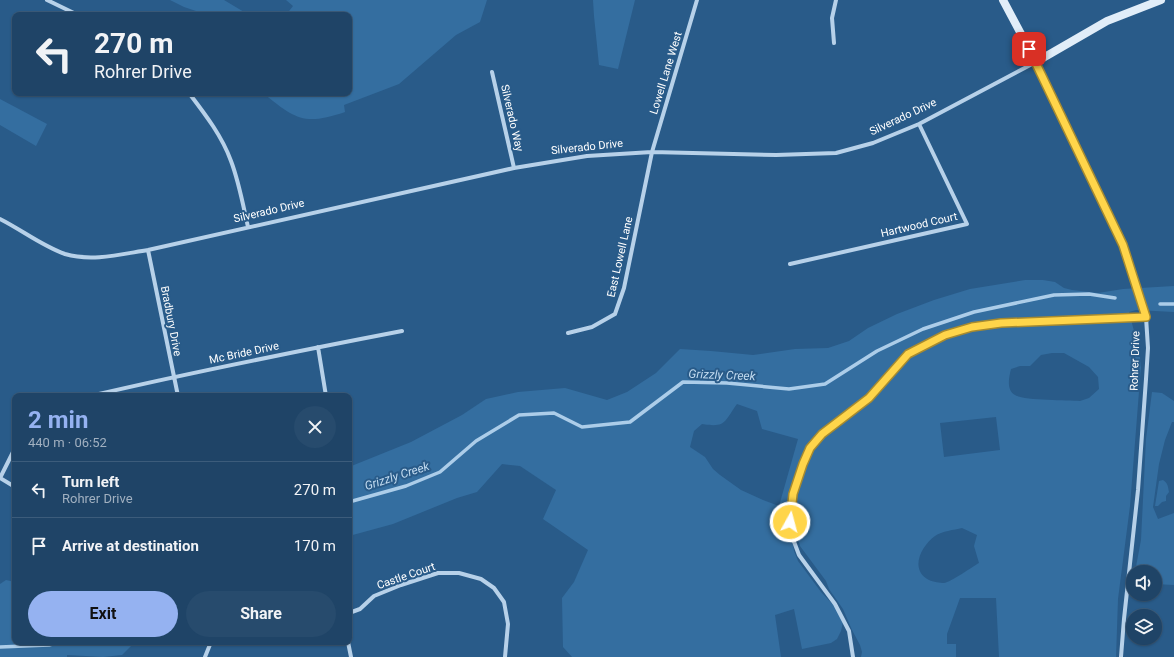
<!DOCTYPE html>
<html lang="en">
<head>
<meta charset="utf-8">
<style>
	:root { --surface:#1f4467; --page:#274b6d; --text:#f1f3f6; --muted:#a1b0c0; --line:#3c5c7b; --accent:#95b2f1 }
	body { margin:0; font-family:Roboto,sans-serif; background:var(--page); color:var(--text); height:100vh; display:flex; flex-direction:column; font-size:15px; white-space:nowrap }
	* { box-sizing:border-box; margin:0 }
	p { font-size:13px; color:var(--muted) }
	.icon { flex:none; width:22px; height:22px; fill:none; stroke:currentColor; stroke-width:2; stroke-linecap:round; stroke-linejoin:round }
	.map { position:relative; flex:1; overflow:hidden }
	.sheet { position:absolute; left:12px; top:393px; width:340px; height:252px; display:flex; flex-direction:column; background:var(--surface); border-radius:8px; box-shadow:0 1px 3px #0004,0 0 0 1px var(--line) }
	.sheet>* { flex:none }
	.top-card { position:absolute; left:12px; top:12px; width:340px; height:84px; border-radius:8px; box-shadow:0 1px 3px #0004,0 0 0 1px var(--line); background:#1f4467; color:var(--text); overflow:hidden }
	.buttons { position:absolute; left:1126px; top:565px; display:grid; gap:8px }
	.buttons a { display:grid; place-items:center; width:36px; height:36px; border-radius:50%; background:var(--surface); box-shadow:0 1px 3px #0004,0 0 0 1px var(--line); font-size:20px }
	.pin { position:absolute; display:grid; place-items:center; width:34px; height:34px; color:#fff; margin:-17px; border-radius:8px; box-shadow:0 2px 6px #0006 }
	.me { position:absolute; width:44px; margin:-22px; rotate:7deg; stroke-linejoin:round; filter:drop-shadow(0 0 3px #0008) }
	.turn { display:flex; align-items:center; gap:14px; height:84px; padding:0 16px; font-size:18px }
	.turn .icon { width:52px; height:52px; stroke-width:2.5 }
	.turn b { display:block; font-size:28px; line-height:34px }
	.round { display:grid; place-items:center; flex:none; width:42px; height:42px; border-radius:21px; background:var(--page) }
	.head { display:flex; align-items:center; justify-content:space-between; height:68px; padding:0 16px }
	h1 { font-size:24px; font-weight:700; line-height:30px; color:var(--accent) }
	.action { display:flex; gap:8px; margin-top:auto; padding:8px 16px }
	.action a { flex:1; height:46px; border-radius:24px; background:var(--accent); color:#111; font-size:16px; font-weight:700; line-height:46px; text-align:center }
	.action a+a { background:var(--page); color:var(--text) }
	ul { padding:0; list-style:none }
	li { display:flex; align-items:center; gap:12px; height:56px; padding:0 16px; border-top:1px solid var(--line) }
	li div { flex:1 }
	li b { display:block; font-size:15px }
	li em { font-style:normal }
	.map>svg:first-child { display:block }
	.green { fill:#346ea0; fill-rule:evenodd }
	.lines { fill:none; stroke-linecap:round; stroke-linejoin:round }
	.stream { stroke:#accde9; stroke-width:3.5 }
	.street { stroke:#b7d1e9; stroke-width:4 }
	.secondary { stroke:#e1edf8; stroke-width:8 }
	.route-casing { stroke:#a68a30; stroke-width:10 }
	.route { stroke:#ffd54a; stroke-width:7 }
	.labels { text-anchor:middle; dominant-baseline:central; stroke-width:4; stroke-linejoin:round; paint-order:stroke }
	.street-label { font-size:11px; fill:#fff; stroke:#295b89 }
	.water-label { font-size:12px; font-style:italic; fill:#c2dbf0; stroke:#295b89 }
</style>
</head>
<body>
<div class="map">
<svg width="1174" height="657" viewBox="0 0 1174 657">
	<rect width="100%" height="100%" fill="#295b89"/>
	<path class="green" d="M 170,0 L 224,0 L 249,15 L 208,15 L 184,7 Z
		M 286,0 L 487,0 L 480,22 L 456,35 L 399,84 L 344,105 L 345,112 C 304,126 295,119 263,93 L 349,93 L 349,15 L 286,15 L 293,6 Z
		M 593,0 L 635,0 L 618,69 L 599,65 L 594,16 Z
		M 0,99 L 47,124 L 36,146 L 0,125 Z
		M 1025,280 L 1043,280 L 1055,282 L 1064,288 L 1072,290 L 1098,293 L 1123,289 L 1174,286 L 1174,312 L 1136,310 L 1129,312 L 1139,350 L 1141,366 L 1130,506 L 1118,599 L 1116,657 L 999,657 L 996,598 L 960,598 L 947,634 L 947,644 L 956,644 L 956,657 L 861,657 L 862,652 L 860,645 L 852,630 L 843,609 L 829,589 L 826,581 L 800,546 L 796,531 L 792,539 L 794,551 L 798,561 L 821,592 L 839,611 L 843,622 L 841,631 L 837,639 L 831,643 L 802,649 L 794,609 L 775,615 L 781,657 L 572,657 L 563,647 L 562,598 L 574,582 L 588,550 L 543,519 L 556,490 L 520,466 L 502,464 L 477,492 L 457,498 L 393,524 L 349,536 L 349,467 L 411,442 L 462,415 L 486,399 L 518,392 L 565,388 L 607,400 L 627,392 L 656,373 L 680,349 L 711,351 L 753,355 L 795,349 L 828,348 L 849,341 L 868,328 L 897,314 L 934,300 L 970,289 ZM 1052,353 L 1064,353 L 1089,367 L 1098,377 L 1099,389 L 1089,398 L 1080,401 C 1067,400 1024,401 1015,395 C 1006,390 1009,377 1011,369 L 1020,366 L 1030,366 L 1041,355 ZM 737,404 L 757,411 L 762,429 L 798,439 L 779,506 L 763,500 L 741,490 L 720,475 L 713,469 L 705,457 L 690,447 L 694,431 L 702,424 C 726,428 724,422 737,404 ZM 996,417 L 1000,450 L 944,457 L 940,423 ZM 962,528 L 977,535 L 974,546 L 979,563 C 972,567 951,582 944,583 C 940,583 933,582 929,580 C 909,570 921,546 935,536 C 942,531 954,530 962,528 Z
		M 1152,392 L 1162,393 L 1174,401 L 1174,422 L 1172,422 L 1165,440 L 1159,464 L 1153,507 L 1158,519 L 1174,513 L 1174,585 L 1155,584 L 1155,572 L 1135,572 L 1141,540 L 1146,439 Z
		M 1163,480 C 1168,483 1168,487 1169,492 L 1166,496 L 1166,501 L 1162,502 L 1158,506 L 1155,506 L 1159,481 Z
		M 6,580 L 15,582 L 15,642 L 135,642 L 122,655 L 103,657 L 67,655 L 67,657 L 0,657 L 0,584 Z"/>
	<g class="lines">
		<path class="stream" d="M 1160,304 L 1174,304
			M 349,502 L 406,486 L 440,472 L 476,441 L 519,415 L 554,413 L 582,427 L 630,422 L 683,382 L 727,383 L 789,389 L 825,384 L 877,351 L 923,329 L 974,312 L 1054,295 L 1089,294 L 1115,298
			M 0,647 L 49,645 L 59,642"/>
		<path class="street" d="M 47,0 L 78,15
			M 834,43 L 832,18 L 836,0
			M 492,72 L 514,168
			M 189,93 C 205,114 222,136 231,161 C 239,182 243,205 248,227
			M 0,219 C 22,230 42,246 65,254 C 92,262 122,254 148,250 L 514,168 L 587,156 L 652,152 L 776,155 L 836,153 L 873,143 L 919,124 L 1036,62 L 1123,245 L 1146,317 L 1148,348 L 1146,379 L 1138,490 L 1124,619 L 1121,657
			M 148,250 L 178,396
			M 790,264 L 967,224 L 919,124
			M 568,333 L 592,327 L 615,314 L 624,288 L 652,152 L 697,0
			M 318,347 L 326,396
			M 90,396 C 193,372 298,351 402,331
			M 0,478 L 15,448
			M 0,478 L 15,487
			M 349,613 L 360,609 L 374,596 L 401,585 L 438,573 L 459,573 L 481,579 L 494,588 L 504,602 L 508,624 L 505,657
			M 348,642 L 351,657
			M 205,657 L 211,642
			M 853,657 L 849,631 L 835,604 L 799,555 L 793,539 L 790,522 L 793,493 L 803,464 L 810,448 L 822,434 L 869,398 L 908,354 L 945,335 L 972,327 L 1001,323 L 1146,317"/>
		<path class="secondary" d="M 1003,0 L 1036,62 L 1107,21 L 1161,0"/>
	</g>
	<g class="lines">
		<g class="route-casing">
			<path id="route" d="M 790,522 L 793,494 L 803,464 L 810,448 L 822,434 L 869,398 L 908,354 L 945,335 L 972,327 L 1001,323 L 1146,317 L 1123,245 L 1029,49"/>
		</g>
		<use href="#route" class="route"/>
	</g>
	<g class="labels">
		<g class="street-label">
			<text transform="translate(666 73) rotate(-73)">Lowell Lane West</text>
			<text transform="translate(903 117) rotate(-25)">Silverado Drive</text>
			<text transform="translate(512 118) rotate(77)">Silverado Way</text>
			<text transform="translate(587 147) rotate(-6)">Silverado Drive</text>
			<text transform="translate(269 211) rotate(-13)">Silverado Drive</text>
			<text transform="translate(919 225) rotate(-13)">Hartwood Court</text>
			<text transform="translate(620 257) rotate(-77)">East Lowell Lane</text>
			<text transform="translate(171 321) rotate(79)">Bradbury Drive</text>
			<text transform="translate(244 353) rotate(-12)">Mc Bride Drive</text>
			<text transform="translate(1135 361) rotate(-88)">Rohrer Drive</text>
			<text transform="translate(406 576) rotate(-19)">Castle Court</text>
		</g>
		<g class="water-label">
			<text transform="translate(722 375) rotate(2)">Grizzly Creek</text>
			<text transform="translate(397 476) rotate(-18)">Grizzly Creek</text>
		</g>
	</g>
</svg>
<div class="buttons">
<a><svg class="icon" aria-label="sound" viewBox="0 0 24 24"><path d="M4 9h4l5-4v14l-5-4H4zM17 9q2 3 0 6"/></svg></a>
<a><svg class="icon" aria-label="layers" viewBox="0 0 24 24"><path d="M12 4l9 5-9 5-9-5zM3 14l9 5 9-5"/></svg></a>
</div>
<div class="pin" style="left:1029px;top:49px;background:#d93025"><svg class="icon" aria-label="arrive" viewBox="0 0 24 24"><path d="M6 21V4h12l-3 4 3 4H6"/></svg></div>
<svg class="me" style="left:790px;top:522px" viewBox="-20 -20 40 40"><circle r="17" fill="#ffd54a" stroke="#fff" stroke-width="3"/><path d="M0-11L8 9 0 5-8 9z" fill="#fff"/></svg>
<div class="top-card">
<div class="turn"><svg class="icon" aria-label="left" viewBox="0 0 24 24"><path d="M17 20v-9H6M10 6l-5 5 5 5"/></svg><div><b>270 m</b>Rohrer Drive</div></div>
</div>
<section class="sheet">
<div class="head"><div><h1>2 min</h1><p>440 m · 06:52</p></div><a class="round"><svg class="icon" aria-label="close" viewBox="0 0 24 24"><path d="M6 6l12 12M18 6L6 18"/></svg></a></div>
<ul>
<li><svg class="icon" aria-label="left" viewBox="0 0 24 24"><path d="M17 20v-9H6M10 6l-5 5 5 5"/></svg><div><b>Turn left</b><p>Rohrer Drive</p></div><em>270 m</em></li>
<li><svg class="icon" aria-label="arrive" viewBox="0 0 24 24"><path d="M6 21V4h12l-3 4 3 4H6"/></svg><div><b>Arrive at destination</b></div><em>170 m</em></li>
</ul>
<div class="action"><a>Exit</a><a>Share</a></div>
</section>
</div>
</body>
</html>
